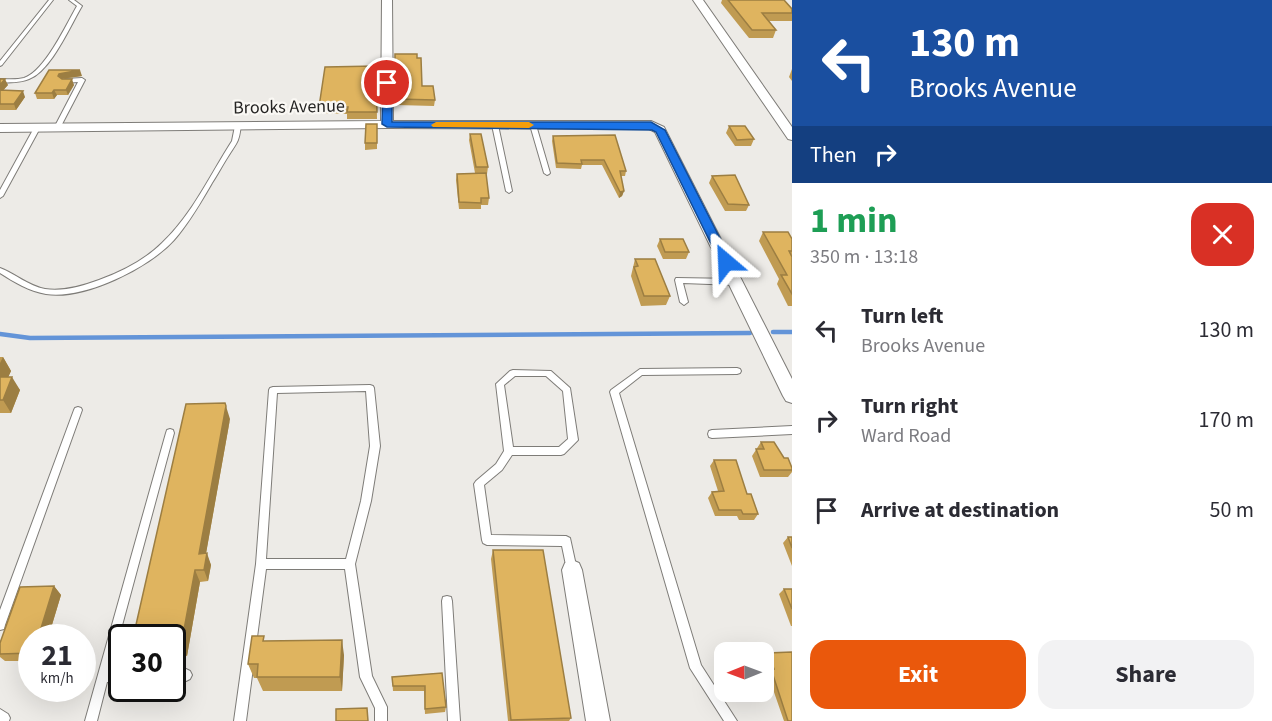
<!DOCTYPE html>
<html lang="en">
<head>
<meta charset="utf-8">
<style>
	:root { --surface:#fff; --page:#f2f2f3; --text:#2b2b33; --muted:#7c7c81; --accent:#ea580c }
	body { margin:0; font-family:"Source Sans 3",sans-serif; background:var(--page); color:var(--text); height:100vh; display:flex; flex-direction:column; font-size:22px; white-space:nowrap }
	* { box-sizing:border-box; margin:0 }
	p { font-size:20px; color:var(--muted) }
	.icon { flex:none; width:33px; height:33px; fill:none; stroke:currentColor; stroke-width:2; stroke-linecap:round; stroke-linejoin:round }
	.map { position:relative; flex:1; overflow:hidden }
	.side { display:flex; flex-direction:column; background:var(--surface); width:480px }
	.side>* { flex:none }
	.guide { background:#1a4fa0; color:#fff; overflow:hidden }
	.needle { width:39px; rotate:269deg }
	.tools { position:absolute; left:714px; top:642px; display:grid; gap:12px }
	.tools a { display:grid; place-items:center; width:60px; height:60px; border-radius:12px; background:var(--surface); box-shadow:0 6px 24px #0002; font-size:30px }
	.speed { position:absolute; left:18px; top:624px; display:flex; gap:12px; font-size:30px; font-weight:700; text-align:center }
	.speed>* { display:grid; place-content:center; width:78px; height:78px; border-radius:50%; background:var(--surface); box-shadow:0 6px 24px #0002; line-height:1 }
	.speed small { font-size:15px; font-weight:400 }
	.speed .limit { border:3px solid #111; border-radius:9px; background:#fff; color:#111 }
	.pin { position:absolute; display:grid; place-items:center; width:51px; height:51px; color:#fff; margin:-26px; border:3px solid #fff; border-radius:50%; box-shadow:0 2px 6px #0007 }
	.me { position:absolute; width:66px; margin:-33px; rotate:334deg; stroke-linejoin:round; filter:drop-shadow(0 0 4px #0008) }
	.turn { display:flex; align-items:center; gap:21px; height:126px; padding:0 18px; font-size:27px }
	.turn .icon { width:78px; height:78px; stroke-width:2.5 }
	.turn b { display:block; font-size:42px; line-height:51px }
	.then { display:flex; align-items:center; height:57px; padding:0 18px; background:#0003; gap:12px; font-size:22px }
	.round { display:grid; place-items:center; flex:none; width:63px; height:63px; border-radius:18px; background:var(--page) }
	.head { display:flex; align-items:center; justify-content:space-between; height:102px; padding:0 18px }
	h1 { font-size:36px; font-weight:700; line-height:45px; color:#1e9e55 }
	.action { display:flex; gap:12px; margin-top:auto; padding:12px 18px }
	.action a { flex:1; height:69px; border-radius:18px; background:var(--accent); color:#fff; font-size:24px; font-weight:700; line-height:69px; text-align:center }
	.action a+a { background:var(--page); color:var(--text) }
	ul { padding:0; list-style:none }
	li { display:flex; align-items:center; gap:18px; height:90px; padding:0 18px }
	li div { flex:1 }
	li b { display:block; font-size:22px }
	li em { font-style:normal }
	main { display:flex; flex:1; min-height:0 }
	.map>svg:first-child { display:block }
	.lines { fill:none; stroke-linecap:round; stroke-linejoin:round }
	.stream { stroke:#6394d8; stroke-width:4.5 }
	.lane-casing { stroke:#7e7c78; stroke-width:2 }
	.street-casing { stroke:#7e7c78; stroke-width:2 }
	.lane { fill:#fff; fill-rule:evenodd }
	.street { fill:#fff; fill-rule:evenodd }
	.wall { fill:#c09b52 }
	.shaded-wall { fill:#9c7e42 }
	.building { fill:#dfb45f; stroke:#9c7e42; stroke-width:1.5 }
	.route { fill:#1a73e8; stroke:#114b97; stroke-width:1.5 }
	.slow { fill:#f59e0b }
	.labels { text-anchor:middle; dominant-baseline:central; stroke-width:4.5; stroke-linejoin:round; paint-order:stroke }
	.far-street-label { font-size:18px; fill:#252423; stroke:#faf8f4 }
</style>
</head>
<body>
<main>
<div class="map">
<svg width="792" height="721" viewBox="0 0 792 721">
	<rect width="100%" height="100%" fill="#edebe7"/>
	<g class="lines">
		<path class="stream" d="M 773,332 L 792,332
			M 0,334 L 30,338 L 750,333"/>
		<g class="lane-casing">
			<path id="lane" d="M 49,0 L 53,0 L 2,65 L 0,66 L 0,61 Z
				M 69,0 L 74,0 L 82,6 C 70,26 51,71 29,79 C 20,83 9,82 0,83 L 0,79 C 8,79 16,80 24,78 C 45,71 66,25 77,6 Z
				M 82,78 L 85,80 L 60,128 L 55,129 L 54,128 L 78,82 L 65,83 L 62,81 L 65,79 Z
				M 495,123 L 498,125 L 512,191 L 509,193 L 506,191 L 492,125 Z
				M 238,124 L 241,126 C 240,130 240,135 238,140 C 236,145 232,150 229,155 C 223,164 218,174 212,183 C 201,202 189,223 174,240 C 149,268 84,300 46,294 C 29,291 14,282 0,273 L 0,268 C 16,274 28,286 45,289 C 63,292 83,286 99,280 C 121,272 145,260 162,243 C 192,215 210,175 232,141 L 235,126 Z
				M 531,124 L 536,125 L 550,173 L 549,174 L 547,175 L 544,173 L 530,125 Z
				M 37,126 L 40,128 L 3,196 L 0,198 L 0,190 L 34,128 Z
				M 676,278 L 736,279 L 740,282 L 736,285 L 683,283 L 688,302 L 684,305 L 680,302 L 675,280 Z
				M 737,368 L 740,369 L 741,371 L 740,373 L 737,374 L 642,375 L 619,393 L 701,665 L 737,721 L 724,721 L 690,668 L 610,392 L 611,390 L 640,369 Z
				M 513,370 L 551,371 L 570,388 L 578,440 L 564,454 L 561,455 L 512,455 L 502,470 L 484,485 L 491,535 L 566,536 L 570,538 L 577,570 L 576,573 L 572,575 L 568,573 L 567,570 L 562,546 L 487,545 L 483,543 L 482,540 L 474,484 L 476,481 L 496,464 L 504,451 L 496,384 L 510,371 ZM 515,376 L 546,376 L 563,391 L 568,439 L 559,447 L 513,447 L 504,385 Z
				M 370,385 L 373,386 L 374,388 L 380,446 L 371,501 L 355,564 L 372,676 L 387,707 L 387,721 L 375,721 L 375,708 L 360,677 L 345,569 L 266,569 L 246,721 L 234,721 L 256,564 L 269,390 L 270,388 L 273,387 ZM 366,391 L 370,446 L 361,501 L 346,559 L 266,559 L 277,393 Z
				M 78,407 L 81,408 L 82,410 L 5,625 L 4,629 L 0,630 L 0,610 L 74,410 L 75,408 Z
				M 792,426 L 792,434 L 712,438 L 709,437 L 708,434 L 709,431 L 712,430 Z
				M 170,429 L 173,430 L 174,433 L 110,670 L 122,670 L 122,682 L 107,682 L 97,721 L 85,721 L 166,433 L 167,430 Z
				M 447,596 L 451,597 L 452,601 L 460,721 L 448,721 L 442,601 L 443,597 Z
				M 186,669 L 190,671 L 192,675 L 190,679 L 186,681 L 172,682 L 172,670 Z
				M 0,709 L 8,714 L 10,718 L 9,721 L 0,721 Z"/>
		</g>
		<g class="street-casing">
			<path id="street" d="M 382,0 L 392,0 L 393,121 L 651,121 L 664,127 L 792,379 L 792,403 L 786,401 L 783,396 L 655,132 L 649,129 L 387,128 L 0,132 L 0,124 L 381,121 Z
				M 693,0 L 703,0 L 792,127 L 792,140 L 788,139 Z
				M 572,560 L 579,563 L 582,570 L 610,721 L 586,721 L 562,570 L 565,563 Z"/>
		</g>
		<use href="#lane" class="lane"/>
		<use href="#street" class="street"/>
	</g>
	<path class="wall" d="M 722,0 L 784,0 L 792,9 L 792,21 L 769,21 L 776,30 L 773,38 L 749,38 L 721,3 Z
		M 395,54 L 435,100 L 434,106 L 397,105 L 400,83 L 395,83 Z
		M 376,66 L 377,119 L 347,119 L 347,114 L 320,113 L 319,107 Z
		M 792,69 L 792,81 L 789,77 Z
		M 49,70 L 82,76 L 61,79 L 74,85 L 68,95 L 57,95 L 54,99 L 37,99 L 35,93 Z
		M 0,79 L 8,85 L 3,90 L 25,97 L 16,110 L 0,110 Z
		M 377,124 L 377,149 L 365,150 L 365,143 Z
		M 729,126 L 754,139 L 751,146 L 735,146 L 726,133 Z
		M 470,134 L 488,167 L 487,174 L 486,174 L 489,198 L 488,205 L 481,205 L 481,209 L 459,209 L 456,180 L 457,174 L 475,173 L 469,140 Z
		M 553,136 L 626,171 L 625,176 L 621,176 L 624,191 L 622,196 L 619,198 L 602,165 L 582,165 L 581,169 L 556,168 L 552,141 Z
		M 712,176 L 749,205 L 746,211 L 725,211 L 709,183 Z
		M 763,232 L 792,239 L 792,306 L 788,306 L 777,284 L 779,279 L 759,241 Z
		M 660,239 L 689,252 L 686,259 L 663,259 L 657,246 Z
		M 635,259 L 670,296 L 666,305 L 641,306 L 631,276 Z
		M 0,357 L 3,357 L 11,371 L 8,377 L 20,390 L 11,413 L 0,413 Z
		M 230,419 L 206,553 L 211,565 L 208,581 L 200,582 L 187,656 L 172,657 L 172,638 Z
		M 761,442 L 784,458 L 792,468 L 792,472 L 788,477 L 760,477 L 752,456 Z
		M 714,460 L 747,494 L 758,514 L 754,520 L 739,520 L 737,516 L 715,516 L 708,498 L 712,492 L 718,491 L 710,466 Z
		M 788,537 L 792,537 L 792,566 L 783,543 Z
		M 493,550 L 571,718 L 569,721 L 508,721 L 491,559 Z
		M 54,586 L 61,595 L 48,638 L 32,638 L 32,661 L 5,661 L 0,657 L 0,643 Z
		M 784,589 L 792,589 L 792,626 L 791,626 L 779,594 Z
		M 265,641 L 344,655 L 342,691 L 263,691 L 257,678 L 254,678 L 248,664 Z
		M 768,653 L 792,721 L 784,721 L 767,672 L 770,670 L 765,656 Z
		M 442,673 L 446,707 L 445,712 L 425,714 L 424,691 L 393,691 L 392,677 Z"/>
	<path class="shaded-wall" d="M 80,70 L 82,76 L 61,79 L 58,76 L 59,74 Z
		M 5,79 L 8,85 L 0,94 L 0,85 Z
		M 72,79 L 74,85 L 68,95 L 66,90 Z
		M 54,90 L 57,95 L 54,99 L 52,93 Z
		M 23,91 L 25,97 L 16,110 L 14,104 Z
		M 624,191 L 622,196 L 619,198 L 620,192 Z
		M 3,357 L 11,371 L 2,391 L 0,389 L 0,363 Z
		M 12,377 L 20,390 L 11,413 L 3,400 Z
		M 225,403 L 230,419 L 204,565 L 199,554 Z
		M 207,553 L 211,565 L 208,581 L 204,570 Z
		M 195,570 L 200,582 L 187,656 L 181,646 Z
		M 54,586 L 61,595 L 48,638 L 38,638 Z
		M 342,640 L 344,655 L 342,691 L 340,677 Z"/>
	<path class="building" d="M 728,0 L 784,0 L 792,9 L 792,13 L 762,13 L 776,30 L 752,30 Z
		M 395,54 L 417,54 L 417,58 L 421,58 L 422,86 L 433,86 L 435,100 L 397,99 L 401,77 L 395,77 Z
		M 376,66 L 377,112 L 347,112 L 348,107 L 319,107 L 325,67 Z
		M 49,70 L 80,70 L 59,74 L 58,76 L 62,79 L 72,79 L 66,90 L 54,90 L 52,93 L 35,93 Z
		M 0,79 L 5,79 L 0,85 Z
		M 0,90 L 23,91 L 14,104 L 0,104 Z
		M 366,124 L 377,124 L 377,143 L 365,143 Z
		M 729,126 L 745,126 L 754,139 L 737,140 Z
		M 470,134 L 481,134 L 488,167 L 476,167 Z
		M 615,135 L 626,171 L 620,171 L 624,191 L 620,192 L 604,160 L 581,160 L 582,164 L 557,163 L 553,136 Z
		M 486,173 L 489,198 L 481,198 L 481,203 L 459,202 L 457,174 Z
		M 735,175 L 749,205 L 728,204 L 712,176 Z
		M 763,232 L 788,232 L 792,239 L 792,251 L 789,251 L 792,257 L 792,294 L 781,275 L 787,275 Z
		M 660,239 L 683,239 L 689,252 L 665,252 Z
		M 635,259 L 655,259 L 670,296 L 644,296 L 634,267 L 638,266 Z
		M 0,377 L 12,377 L 3,400 L 0,400 Z
		M 225,403 L 226,406 L 199,554 L 207,553 L 204,570 L 195,570 L 181,646 L 172,646 L 172,638 L 133,638 L 186,404 Z
		M 761,442 L 774,442 L 784,458 L 788,458 L 792,468 L 792,470 L 764,470 L 756,449 L 764,449 Z
		M 714,460 L 736,460 L 747,494 L 751,494 L 758,514 L 743,514 L 741,510 L 719,510 L 712,492 L 724,491 Z
		M 788,537 L 792,537 L 792,548 Z
		M 493,550 L 543,550 L 571,718 L 511,720 Z
		M 54,586 L 38,638 L 32,638 L 32,653 L 0,654 L 0,643 L 20,587 Z
		M 784,589 L 792,589 L 792,609 Z
		M 252,636 L 264,636 L 263,641 L 342,640 L 340,677 L 257,677 L 258,664 L 248,664 Z
		M 792,652 L 792,721 L 788,721 L 771,669 L 774,669 L 768,653 Z
		M 442,673 L 446,707 L 425,709 L 425,686 L 393,686 L 392,677 Z
		M 367,708 L 368,721 L 336,721 L 336,709 Z"/>
	<path class="route" d="M 387,80 L 392,83 L 392,122 L 651,122 L 665,130 L 732,262 L 726,266 L 720,262 L 656,132 L 652,130 L 387,127 L 382,124 L 383,83 Z"/>
	<path class="slow" d="M 436,122 L 529,122 L 534,125 L 529,128 L 433,127 L 431,125 Z"/>
	<g class="labels">
		<g class="far-street-label">
			<text transform="translate(289 107) rotate(-1)">Brooks Avenue</text>
		</g>
	</g>
</svg>
<div class="tools">
<a><svg class="needle" viewBox="-14 -14 28 28"><path d="M0-13l5 13h-10z" fill="#e53935"/><path d="M0 13l5-13h-10z" fill="#7c7c81"/></svg></a>
</div>
<div class="speed"><div>21<small>km/h</small></div><div class="limit">30</div></div>
<div class="pin" style="left:387px;top:83px;background:#d93025"><svg class="icon" aria-label="arrive" viewBox="0 0 24 24"><path d="M6 21V4h12l-3 4 3 4H6"/></svg></div>
<svg class="me" style="left:726px;top:262px" viewBox="-20 -20 40 40"><path d="M0-17L14 15 0 8-14 15z" fill="#1a73e8" stroke="#fff" stroke-width="4"/></svg>
</div>
<section class="side">
<div class="guide">
<div class="turn"><svg class="icon" aria-label="left" viewBox="0 0 24 24"><path d="M17 20v-9H6M10 6l-5 5 5 5"/></svg><div><b>130 m</b>Brooks Avenue</div></div>
<div class="then">Then<svg class="icon" aria-label="right" viewBox="0 0 24 24"><path d="M7 20v-9h11M14 6l5 5-5 5"/></svg></div>
</div>
<div class="head"><div><h1>1 min</h1><p>350 m · 13:18</p></div><a class="round" style="background:#d93025;color:#fff"><svg class="icon" aria-label="close" viewBox="0 0 24 24"><path d="M6 6l12 12M18 6L6 18"/></svg></a></div>
<ul>
<li><svg class="icon" aria-label="left" viewBox="0 0 24 24"><path d="M17 20v-9H6M10 6l-5 5 5 5"/></svg><div><b>Turn left</b><p>Brooks Avenue</p></div><em>130 m</em></li>
<li><svg class="icon" aria-label="right" viewBox="0 0 24 24"><path d="M7 20v-9h11M14 6l5 5-5 5"/></svg><div><b>Turn right</b><p>Ward Road</p></div><em>170 m</em></li>
<li><svg class="icon" aria-label="arrive" viewBox="0 0 24 24"><path d="M6 21V4h12l-3 4 3 4H6"/></svg><div><b>Arrive at destination</b></div><em>50 m</em></li>
</ul>
<div class="action"><a>Exit</a><a>Share</a></div>
</section>
</main>
</body>
</html>
